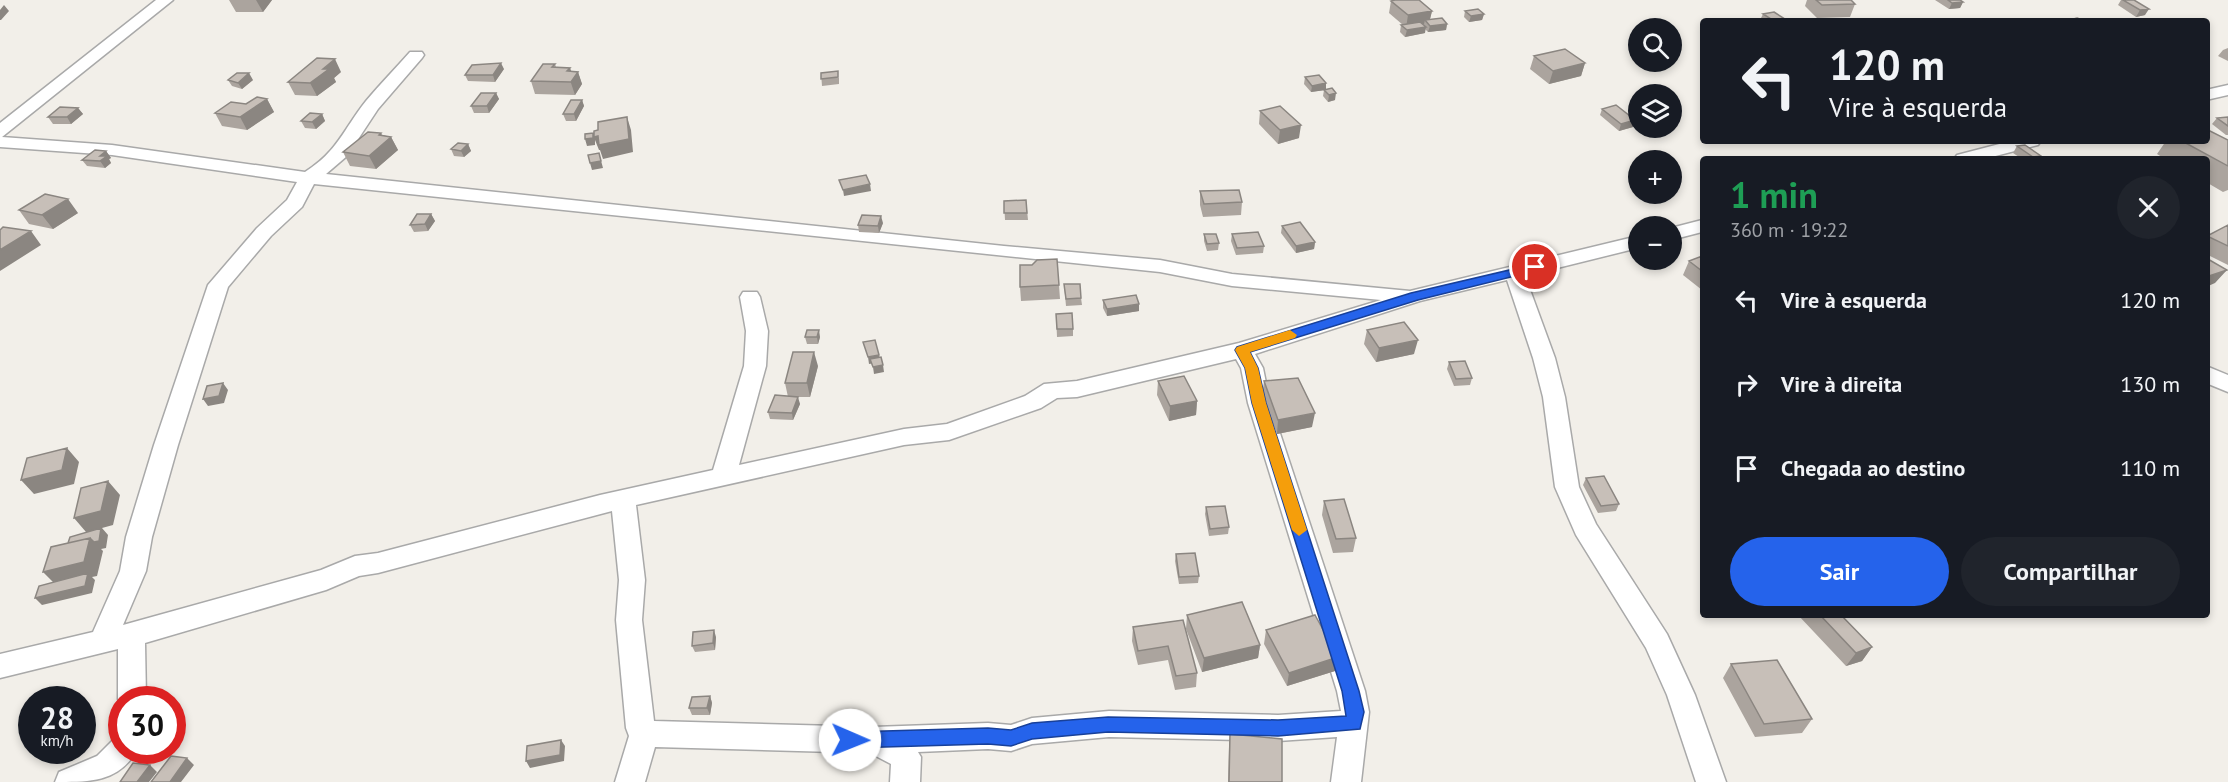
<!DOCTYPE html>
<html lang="pt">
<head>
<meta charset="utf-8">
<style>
	:root { --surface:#171b24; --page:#20242c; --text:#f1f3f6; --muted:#9ea1a6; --accent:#2563eb }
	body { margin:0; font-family:"PT Sans",sans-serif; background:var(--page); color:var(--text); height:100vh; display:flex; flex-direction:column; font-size:22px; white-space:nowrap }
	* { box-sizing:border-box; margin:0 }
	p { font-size:20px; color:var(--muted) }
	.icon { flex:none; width:33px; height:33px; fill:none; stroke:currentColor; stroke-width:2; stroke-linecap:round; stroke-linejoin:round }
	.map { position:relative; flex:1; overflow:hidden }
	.drawer { position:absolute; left:1700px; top:156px; width:510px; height:462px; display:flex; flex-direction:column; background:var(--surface); border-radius:6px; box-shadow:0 3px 9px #0003 }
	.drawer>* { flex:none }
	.banner { position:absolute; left:1700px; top:18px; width:510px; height:126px; border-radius:6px; box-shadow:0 3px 9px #0003; background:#171b24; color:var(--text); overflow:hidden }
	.tools { position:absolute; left:1628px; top:18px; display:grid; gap:12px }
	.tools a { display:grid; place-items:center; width:54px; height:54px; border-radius:50%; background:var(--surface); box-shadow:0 3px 9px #0003; font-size:30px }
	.speed { position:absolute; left:18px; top:686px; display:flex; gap:12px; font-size:30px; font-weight:700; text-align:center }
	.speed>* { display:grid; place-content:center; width:78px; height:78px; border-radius:50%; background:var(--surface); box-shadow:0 3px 9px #0003; line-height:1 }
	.speed small { font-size:15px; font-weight:400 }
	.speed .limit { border:9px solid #d22; background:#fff; color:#111 }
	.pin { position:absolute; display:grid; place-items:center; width:51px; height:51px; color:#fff; margin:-26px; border:3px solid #fff; border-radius:50%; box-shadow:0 2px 6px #0007 }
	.me { position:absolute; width:66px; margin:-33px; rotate:91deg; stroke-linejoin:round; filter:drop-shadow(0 0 4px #0008) }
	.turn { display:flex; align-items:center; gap:21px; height:126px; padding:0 30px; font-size:27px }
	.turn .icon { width:78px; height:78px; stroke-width:2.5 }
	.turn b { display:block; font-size:42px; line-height:51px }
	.round { display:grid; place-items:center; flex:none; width:63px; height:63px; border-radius:32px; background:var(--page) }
	.headline { display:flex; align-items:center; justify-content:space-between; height:102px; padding:0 30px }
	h1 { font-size:36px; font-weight:600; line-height:45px; color:#1e9e55 }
	.cta { display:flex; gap:12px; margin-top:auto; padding:12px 30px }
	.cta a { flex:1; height:69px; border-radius:36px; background:var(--accent); color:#fff; font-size:24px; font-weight:600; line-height:69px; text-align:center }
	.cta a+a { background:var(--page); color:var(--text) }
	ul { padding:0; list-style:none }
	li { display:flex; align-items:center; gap:18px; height:84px; padding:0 30px }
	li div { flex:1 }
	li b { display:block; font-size:22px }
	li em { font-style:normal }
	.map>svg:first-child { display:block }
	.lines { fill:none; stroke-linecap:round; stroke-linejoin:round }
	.minor-casing { stroke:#a9a9a9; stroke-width:3 }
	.minor { fill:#fff; fill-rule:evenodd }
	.wall { fill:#aba49e }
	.shaded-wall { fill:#8b8681 }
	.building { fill:#c7bfb8; stroke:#8b8681; stroke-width:1.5 }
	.route { fill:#2563eb; stroke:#184099; stroke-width:1.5 }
	.slow { fill:#f59e0b }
</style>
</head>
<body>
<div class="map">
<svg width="2228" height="782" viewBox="0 0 2228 782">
	<rect width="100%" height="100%" fill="#f2efe9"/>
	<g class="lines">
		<g class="minor-casing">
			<path id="minor" d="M 156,0 L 173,0 L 2,137 L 112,145 L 305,172 C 338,151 343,130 366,101 C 380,84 396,68 410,52 L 422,52 L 424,55 L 422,58 L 378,109 L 347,156 L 326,174 L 1004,246 L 1160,260 L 1232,274 L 1410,291 L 1638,236 L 1638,248 L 1525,276 L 1555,358 L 1565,397 L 1579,487 L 1596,524 L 1667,634 L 1695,695 L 1726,782 L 1696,782 L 1667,695 L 1646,648 L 1576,535 L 1555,487 L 1543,397 L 1533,358 L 1507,280 L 1420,301 L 1255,354 L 1263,368 L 1270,403 L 1365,691 L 1369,712 L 1361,782 L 1331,782 L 1337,737 L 1278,741 L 1109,737 L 1032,744 L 1011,751 L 988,749 L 918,752 L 921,757 L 920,782 L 890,782 L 891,764 L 870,753 L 655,747 L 645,782 L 615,782 L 629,736 L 626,728 L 616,620 L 619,580 L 612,511 L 378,573 L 359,576 L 326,590 L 145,643 L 146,699 L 122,699 L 122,707 L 118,699 L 118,649 L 0,678 L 0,654 L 93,632 L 120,571 L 126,537 L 154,445 L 208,285 L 257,228 L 287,200 L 297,182 L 112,155 L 0,147 L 0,123 ZM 314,184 L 1160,272 L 1232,286 L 1381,300 L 1239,343 L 1077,381 L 1044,384 L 1025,396 L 947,424 L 904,429 L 739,465 L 766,366 L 768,331 L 760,297 L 757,292 L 743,292 L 740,297 L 746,331 L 744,366 L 713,470 L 600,495 L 378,553 L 355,556 L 321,570 L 123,625 L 146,571 L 152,537 L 178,445 L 228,287 L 271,236 L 302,207 ZM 1236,359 L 1241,368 L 1248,403 L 1337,691 L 1341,711 L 1278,715 L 1109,711 L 1032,718 L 1011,725 L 988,723 L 873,727 L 654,721 L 642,620 L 645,580 L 636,505 L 904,445 L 949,440 L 1041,408 L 1057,398 L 1077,397 Z
				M 2228,85 L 2228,95 L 2206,100 L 2206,90 Z
				M 2011,141 L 2041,141 L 2038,145 L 1984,159 L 1954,159 L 1957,155 Z
				M 1702,220 L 1702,232 L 1671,240 L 1671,228 Z
				M 2206,366 L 2228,375 L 2228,392 L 2206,383 Z
				M 122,737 L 122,750 L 137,750 C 119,782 91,782 55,782 L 59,772 L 97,756 L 112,741 Z"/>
		</g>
		<use href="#minor" class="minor"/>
	</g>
	<path class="wall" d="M 229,0 L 272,0 L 263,12 L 236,12 Z
		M 1807,0 L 1851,0 L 1855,4 L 1850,17 L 1817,18 L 1805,6 Z
		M 1935,0 L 1960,0 L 1963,2 L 1960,8 L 1949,9 Z
		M 2121,0 L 2134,0 L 2145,15 L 2136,17 L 2118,5 Z
		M 1391,1 L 1432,11 L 1430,19 L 1447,24 L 1446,30 L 1428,32 L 1425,29 L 1425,33 L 1405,37 L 1400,32 L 1401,25 L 1403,25 L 1389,13 Z
		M 1465,11 L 1484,14 L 1482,20 L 1469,22 L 1464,17 Z
		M 1763,14 L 1788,21 L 1761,21 L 1760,20 Z
		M 2228,48 L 2228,61 L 2218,56 L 2223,50 Z
		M 1534,56 L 1585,63 L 1581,76 L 1549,84 L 1530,69 Z
		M 555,64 L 556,67 L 572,72 L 578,72 L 582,84 L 575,95 L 535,94 L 531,81 Z
		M 504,69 L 495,82 L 468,81 L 465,75 Z
		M 341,72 L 334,78 L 336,82 L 317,96 L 295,95 L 288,82 Z
		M 821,73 L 839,78 L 839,84 L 822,86 Z
		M 1305,77 L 1326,83 L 1326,89 L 1335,100 L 1328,102 L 1323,96 L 1324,90 L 1311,92 L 1304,84 Z
		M 228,80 L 253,80 L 242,89 L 232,86 Z
		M 496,93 L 499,99 L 489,113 L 474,113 L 471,106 Z
		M 267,99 L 274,112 L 247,130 L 222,126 L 215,113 Z
		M 582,100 L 584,106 L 576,121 L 566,121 L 563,114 Z
		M 78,108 L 83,114 L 71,124 L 53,124 L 48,117 Z
		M 1602,109 L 1635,120 L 1633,127 L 1619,131 L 1600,115 Z
		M 1260,111 L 1299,138 L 1278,144 L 1259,124 Z
		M 322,114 L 325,121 L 316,129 L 305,128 L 301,121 Z
		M 2228,117 L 2228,135 L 2226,135 L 2212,124 L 2217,118 Z
		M 382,135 L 391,137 L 398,150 L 376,169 L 350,166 L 343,152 Z
		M 2228,140 L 2228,190 L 2223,192 L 2206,182 L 2206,159 L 2165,159 L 2157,154 L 2166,141 Z
		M 468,144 L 471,151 L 464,157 L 454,156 L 451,149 Z
		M 2017,146 L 2039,159 L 2022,159 L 2013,153 Z
		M 106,151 L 111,158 L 109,159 L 111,163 L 105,168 L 87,166 L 82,160 Z
		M 1200,191 L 1242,202 L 1241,215 L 1203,217 L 1200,205 Z
		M 1026,200 L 1028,220 L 1005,220 L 1004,201 Z
		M 19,210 L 78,213 L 53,229 L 29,224 Z
		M 431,214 L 435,221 L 428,231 L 414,232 L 410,225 Z
		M 883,223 L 879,233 L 859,232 L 858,225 Z
		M 2228,225 L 2228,265 L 2206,254 L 2206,237 Z
		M 1282,226 L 1315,242 L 1314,249 L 1296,253 L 1281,233 Z
		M 1204,234 L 1219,243 L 1218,250 L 1207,251 L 1204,241 Z
		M 1232,234 L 1264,246 L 1263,253 L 1236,255 L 1231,241 Z
		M 1702,256 L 1702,290 L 1683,275 L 1689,261 Z
		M 1032,265 L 1059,285 L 1060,299 L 1021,301 L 1020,287 Z
		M 1064,284 L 1081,298 L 1082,305 L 1066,306 Z
		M 1103,300 L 1139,311 L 1107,316 L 1103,308 Z
		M 1056,314 L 1073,329 L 1073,336 L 1057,337 Z
		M 1367,330 L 1414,354 L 1376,362 L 1364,344 Z
		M 805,337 L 820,337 L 818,344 L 807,344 Z
		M 1449,362 L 1472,378 L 1470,385 L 1454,386 L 1447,369 Z
		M 818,366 L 810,397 L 796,397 L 800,404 L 793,420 L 770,419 L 768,412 L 788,397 L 785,383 Z
		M 1158,381 L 1197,401 L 1196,415 L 1169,421 L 1157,395 Z
		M 1264,381 L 1312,427 L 1277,434 L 1262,395 Z
		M 1586,478 L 1619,504 L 1616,511 L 1598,513 L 1583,485 Z
		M 1324,501 L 1356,538 L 1353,552 L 1333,553 L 1322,515 Z
		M 1206,507 L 1229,527 L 1228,534 L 1209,536 L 1205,514 Z
		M 1176,554 L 1199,576 L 1198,583 L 1179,584 L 1175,561 Z
		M 1187,615 L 1260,645 L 1258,658 L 1202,672 L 1186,629 Z
		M 1798,615 L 1841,615 L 1872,647 L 1862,661 L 1846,666 Z
		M 1183,620 L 1197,673 L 1196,687 L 1175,690 L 1168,660 L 1138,665 L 1132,641 L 1133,627 Z
		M 1266,630 L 1335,671 L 1287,686 L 1264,644 Z
		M 716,637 L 715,650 L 695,652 L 692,646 Z
		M 1731,664 L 1812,719 L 1802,733 L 1755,737 L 1723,678 Z
		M 710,696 L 712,703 L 710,715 L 692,715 L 689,708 Z
		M 1230,734 L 1282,782 L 1228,782 L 1229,747 Z"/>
	<path class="shaded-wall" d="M 256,0 L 272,0 L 263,12 Z
		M 1963,2 L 1960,8 L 1949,9 L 1952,3 Z
		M 4,5 L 9,11 L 1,20 L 0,20 L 0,10 Z
		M 2149,9 L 2145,15 L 2136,17 L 2140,10 Z
		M 1432,11 L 1429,23 L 1425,20 L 1424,24 L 1406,28 L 1408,15 Z
		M 1484,14 L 1482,20 L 1469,22 L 1471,16 Z
		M 1447,24 L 1446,30 L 1428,32 L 1430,26 Z
		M 1426,27 L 1425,33 L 1405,37 L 1407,30 Z
		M 335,59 L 341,72 L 334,78 L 336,82 L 317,96 L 310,83 L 323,69 Z
		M 501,63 L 504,69 L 495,82 L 493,75 Z
		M 1585,63 L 1581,76 L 1549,84 L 1553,71 Z
		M 570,68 L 574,78 L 578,72 L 582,84 L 575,95 L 567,71 Z
		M 249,73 L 253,80 L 242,89 L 238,83 Z
		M 1326,83 L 1326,90 L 1311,92 L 1312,86 Z
		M 496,93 L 499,99 L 489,113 L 487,106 Z
		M 1336,93 L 1335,100 L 1328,102 L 1329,95 Z
		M 267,99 L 274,112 L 247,130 L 240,117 Z
		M 582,100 L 584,106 L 576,121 L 574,114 Z
		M 78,108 L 83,114 L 71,124 L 67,117 Z
		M 322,114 L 325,121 L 316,129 L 312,122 Z
		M 627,117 L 631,130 L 633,152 L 603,159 L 600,150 L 599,150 L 595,140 L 595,145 L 587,146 L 585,139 L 593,133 L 594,137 Z
		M 1635,120 L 1633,127 L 1619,131 L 1621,124 Z
		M 1301,125 L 1299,138 L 1278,144 L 1280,130 Z
		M 381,133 L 385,142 L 391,137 L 398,150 L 376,169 L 369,156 L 379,135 Z
		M 468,144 L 471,151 L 464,157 L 461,151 Z
		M 106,151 L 111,158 L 109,159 L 111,163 L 105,168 L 100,161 L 100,156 Z
		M 599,153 L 603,168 L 592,170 L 590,163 Z
		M 2041,156 L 2039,159 L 2032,159 L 2033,157 Z
		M 870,184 L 871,191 L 844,196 L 843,190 Z
		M 68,199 L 78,213 L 53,229 L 42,215 Z
		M 431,214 L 435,221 L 428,231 L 425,224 Z
		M 881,216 L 883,223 L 879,233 L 878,226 Z
		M 31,231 L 41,245 L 0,271 L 0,250 Z
		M 1315,242 L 1314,249 L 1296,253 L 1296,246 Z
		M 2227,270 L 2215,283 L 2206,287 L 2206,277 Z
		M 1139,304 L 1139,311 L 1107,316 L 1107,309 Z
		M 819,330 L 820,337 L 818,344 L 817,337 Z
		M 1418,340 L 1414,354 L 1376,362 L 1379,348 Z
		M 814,352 L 818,366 L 810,397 L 807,383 Z
		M 879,355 L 881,362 L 869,364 L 868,357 Z
		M 883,365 L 884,372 L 874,374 L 873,367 Z
		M 223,383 L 228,390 L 224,403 L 208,406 L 203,399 Z
		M 798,397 L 800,404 L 793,420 L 792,413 Z
		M 1197,401 L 1196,415 L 1169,421 L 1170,406 Z
		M 1315,413 L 1312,427 L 1277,434 L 1278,420 Z
		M 67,448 L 79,462 L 74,484 L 34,494 L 21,480 Z
		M 108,481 L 120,495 L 113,525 L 102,528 L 108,535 L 106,548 L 101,549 L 103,551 L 97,576 L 92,577 L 95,580 L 92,593 L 42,605 L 35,598 L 57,586 L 43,572 L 90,538 L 86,532 L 74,518 Z
		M 714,630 L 716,637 L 715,650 L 713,643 Z
		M 1260,645 L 1258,658 L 1202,672 L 1204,658 Z
		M 1872,647 L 1862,661 L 1846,666 L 1856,653 Z
		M 1338,657 L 1335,671 L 1287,686 L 1289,673 Z
		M 710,696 L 712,703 L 710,715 L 707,708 Z
		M 561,740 L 565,746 L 564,761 L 530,768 L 526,761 Z
		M 187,758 L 194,765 L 181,782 L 170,782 Z
		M 150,765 L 157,772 L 149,782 L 137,782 Z"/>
	<path class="building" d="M 1395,0 L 1419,0 L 1432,11 L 1408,15 L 1391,1 Z
		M 1816,0 L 1851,0 L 1855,4 L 1822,5 Z
		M 1948,0 L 1960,0 L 1963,2 L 1952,3 Z
		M 2123,0 L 2134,0 L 2149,9 L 2140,10 Z
		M 1478,9 L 1484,14 L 1471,16 L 1465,11 Z
		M 1774,12 L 1788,21 L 1774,21 L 1763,14 Z
		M 1442,18 L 1447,24 L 1430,26 L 1425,20 Z
		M 2077,18 L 2085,21 L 2066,21 Z
		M 1420,22 L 1426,27 L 1407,30 L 1401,25 Z
		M 1565,49 L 1585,63 L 1553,71 L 1534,56 Z
		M 317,58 L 335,59 L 323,69 L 329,69 L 310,83 L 288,82 Z
		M 501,63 L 493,75 L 465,75 L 472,65 Z
		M 543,64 L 555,64 L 552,67 L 570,68 L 567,71 L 578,72 L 571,82 L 531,81 Z
		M 838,71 L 838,77 L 821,79 L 821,73 Z
		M 237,73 L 249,73 L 238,83 L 228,80 Z
		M 1319,75 L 1326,83 L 1312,86 L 1305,77 Z
		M 1332,88 L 1336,93 L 1329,95 L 1324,90 Z
		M 481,93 L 496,93 L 487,106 L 471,106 Z
		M 257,97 L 267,99 L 240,117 L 215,113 L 231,102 L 246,104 Z
		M 571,100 L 582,100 L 574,114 L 563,114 Z
		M 1616,105 L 1635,120 L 1621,124 L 1602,109 Z
		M 1280,106 L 1301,125 L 1280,130 L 1260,111 Z
		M 60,107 L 78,108 L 67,117 L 48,117 Z
		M 310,113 L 322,114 L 312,122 L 301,121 Z
		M 627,117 L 629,139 L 599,145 L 598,136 L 594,137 L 594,131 L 598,130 L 598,122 Z
		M 2228,117 L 2228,126 L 2217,118 Z
		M 2206,129 L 2228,140 L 2228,166 L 2182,141 L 2206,141 Z
		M 368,132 L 381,133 L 379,135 L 391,137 L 369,156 L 343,152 Z
		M 593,133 L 593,138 L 585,139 L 585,134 Z
		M 458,143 L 468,144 L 461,151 L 451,149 Z
		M 2025,145 L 2041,156 L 2033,157 L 2017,146 Z
		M 95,150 L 106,151 L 100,156 L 107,156 L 100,161 L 82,160 Z
		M 599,153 L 601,161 L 590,163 L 588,155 Z
		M 866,175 L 870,184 L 843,190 L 839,180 Z
		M 1239,190 L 1242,202 L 1204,204 L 1200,191 Z
		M 45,194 L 68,199 L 42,215 L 19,210 Z
		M 1026,200 L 1027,213 L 1004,213 L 1004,201 Z
		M 417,214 L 431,214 L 425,224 L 410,225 Z
		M 862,215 L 881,216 L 878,226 L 858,225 Z
		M 1300,222 L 1315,242 L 1296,246 L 1282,226 Z
		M 2228,225 L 2228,246 L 2207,236 Z
		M 3,227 L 31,231 L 0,250 L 0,230 Z
		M 1258,232 L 1264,246 L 1237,248 L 1232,234 Z
		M 1204,234 L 1216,234 L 1219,243 L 1207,244 Z
		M 1702,256 L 1702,271 L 1689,261 Z
		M 2206,258 L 2227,270 L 2206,277 Z
		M 1057,259 L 1059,285 L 1020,287 L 1020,265 L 1032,265 L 1037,260 Z
		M 1064,284 L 1080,284 L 1081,298 L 1066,299 Z
		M 1136,295 L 1139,304 L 1107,309 L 1103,300 Z
		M 1072,313 L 1073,329 L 1057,329 L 1056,314 Z
		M 1404,322 L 1418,340 L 1379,348 L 1367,330 Z
		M 807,330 L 819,330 L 817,337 L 805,337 Z
		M 875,340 L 879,355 L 868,357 L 863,342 Z
		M 793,352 L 814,352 L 807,383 L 785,383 Z
		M 881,357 L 883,365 L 873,367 L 870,359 Z
		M 1465,361 L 1472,378 L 1456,379 L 1449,362 Z
		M 1184,376 L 1197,401 L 1170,406 L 1158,381 Z
		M 1298,378 L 1315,413 L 1278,420 L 1264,381 Z
		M 223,383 L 219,396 L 203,399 L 207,386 Z
		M 775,395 L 798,397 L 792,413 L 768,412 Z
		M 67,448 L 62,470 L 21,480 L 27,458 Z
		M 1604,476 L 1619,504 L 1601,506 L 1586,478 Z
		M 108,481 L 101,511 L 74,518 L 81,488 Z
		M 1344,499 L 1356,538 L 1336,539 L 1324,501 Z
		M 1225,506 L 1229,527 L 1210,529 L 1206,507 Z
		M 101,528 L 99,541 L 94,542 L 90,538 L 68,543 L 70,537 Z
		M 90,538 L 84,562 L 43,572 L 51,547 Z
		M 1195,553 L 1199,576 L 1179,577 L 1176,554 Z
		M 88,573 L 85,586 L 35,598 L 39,586 Z
		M 1242,602 L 1260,645 L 1204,658 L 1187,615 Z
		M 1315,615 L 1338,657 L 1289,673 L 1266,630 Z
		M 1820,615 L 1841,615 L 1872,647 L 1856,653 Z
		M 1183,620 L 1197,673 L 1176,676 L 1168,646 L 1138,651 L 1133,627 Z
		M 714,630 L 713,643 L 692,646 L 693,632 Z
		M 1777,660 L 1812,719 L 1764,724 L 1731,664 Z
		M 710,696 L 707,708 L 689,708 L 692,697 Z
		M 1230,734 L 1282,739 L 1282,782 L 1229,782 Z
		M 561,740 L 560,755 L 526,761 L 527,746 Z
		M 171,756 L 187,758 L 170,782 L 151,782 Z
		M 133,763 L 150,765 L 137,782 L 120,782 Z"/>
	<path class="route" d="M 1535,264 L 1539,265 L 1539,270 L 1418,300 L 1250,352 L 1258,368 L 1266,403 L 1359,691 L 1364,712 L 1360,729 L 1278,736 L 1108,732 L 1032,739 L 1011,746 L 988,744 L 850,748 L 844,745 L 842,740 L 844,734 L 850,732 L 988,728 L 1011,730 L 1032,723 L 1108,717 L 1278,720 L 1346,716 L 1342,691 L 1252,403 L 1245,368 L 1235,350 L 1237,347 L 1411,293 Z"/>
	<path class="slow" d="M 1290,330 L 1297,335 L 1295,338 L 1250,352 L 1258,368 L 1266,403 L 1307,530 L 1299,536 L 1292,530 L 1252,403 L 1245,368 L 1235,350 L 1237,347 Z"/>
</svg>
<div class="tools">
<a><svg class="icon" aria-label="search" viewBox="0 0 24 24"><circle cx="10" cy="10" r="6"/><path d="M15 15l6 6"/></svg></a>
<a><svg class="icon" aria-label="layers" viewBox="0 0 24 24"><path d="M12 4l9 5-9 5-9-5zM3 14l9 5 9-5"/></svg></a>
<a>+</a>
<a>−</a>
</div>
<div class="speed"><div>28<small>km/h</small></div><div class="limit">30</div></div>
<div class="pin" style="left:1535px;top:267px;background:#d93025"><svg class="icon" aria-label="arrive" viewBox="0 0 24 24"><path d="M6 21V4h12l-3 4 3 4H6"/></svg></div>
<svg class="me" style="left:850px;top:740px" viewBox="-20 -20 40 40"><circle r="19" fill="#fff"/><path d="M0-13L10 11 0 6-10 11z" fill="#2563eb"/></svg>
<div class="banner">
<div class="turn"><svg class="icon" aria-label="left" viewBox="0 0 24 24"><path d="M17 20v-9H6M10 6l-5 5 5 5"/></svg><div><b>120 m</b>Vire à esquerda</div></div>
</div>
<section class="drawer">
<div class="headline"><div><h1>1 min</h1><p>360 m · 19:22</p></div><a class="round"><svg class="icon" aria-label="close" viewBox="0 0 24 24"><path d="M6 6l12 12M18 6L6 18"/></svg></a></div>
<ul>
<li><svg class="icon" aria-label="left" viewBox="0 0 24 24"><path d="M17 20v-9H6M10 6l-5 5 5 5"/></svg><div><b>Vire à esquerda</b></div><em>120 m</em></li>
<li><svg class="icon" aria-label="right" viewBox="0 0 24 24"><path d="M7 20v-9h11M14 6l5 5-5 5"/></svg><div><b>Vire à direita</b></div><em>130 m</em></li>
<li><svg class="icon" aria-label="arrive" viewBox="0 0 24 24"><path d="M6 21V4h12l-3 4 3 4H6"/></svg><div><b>Chegada ao destino</b></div><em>110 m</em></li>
</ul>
<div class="cta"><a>Sair</a><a>Compartilhar</a></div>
</section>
</div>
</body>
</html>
